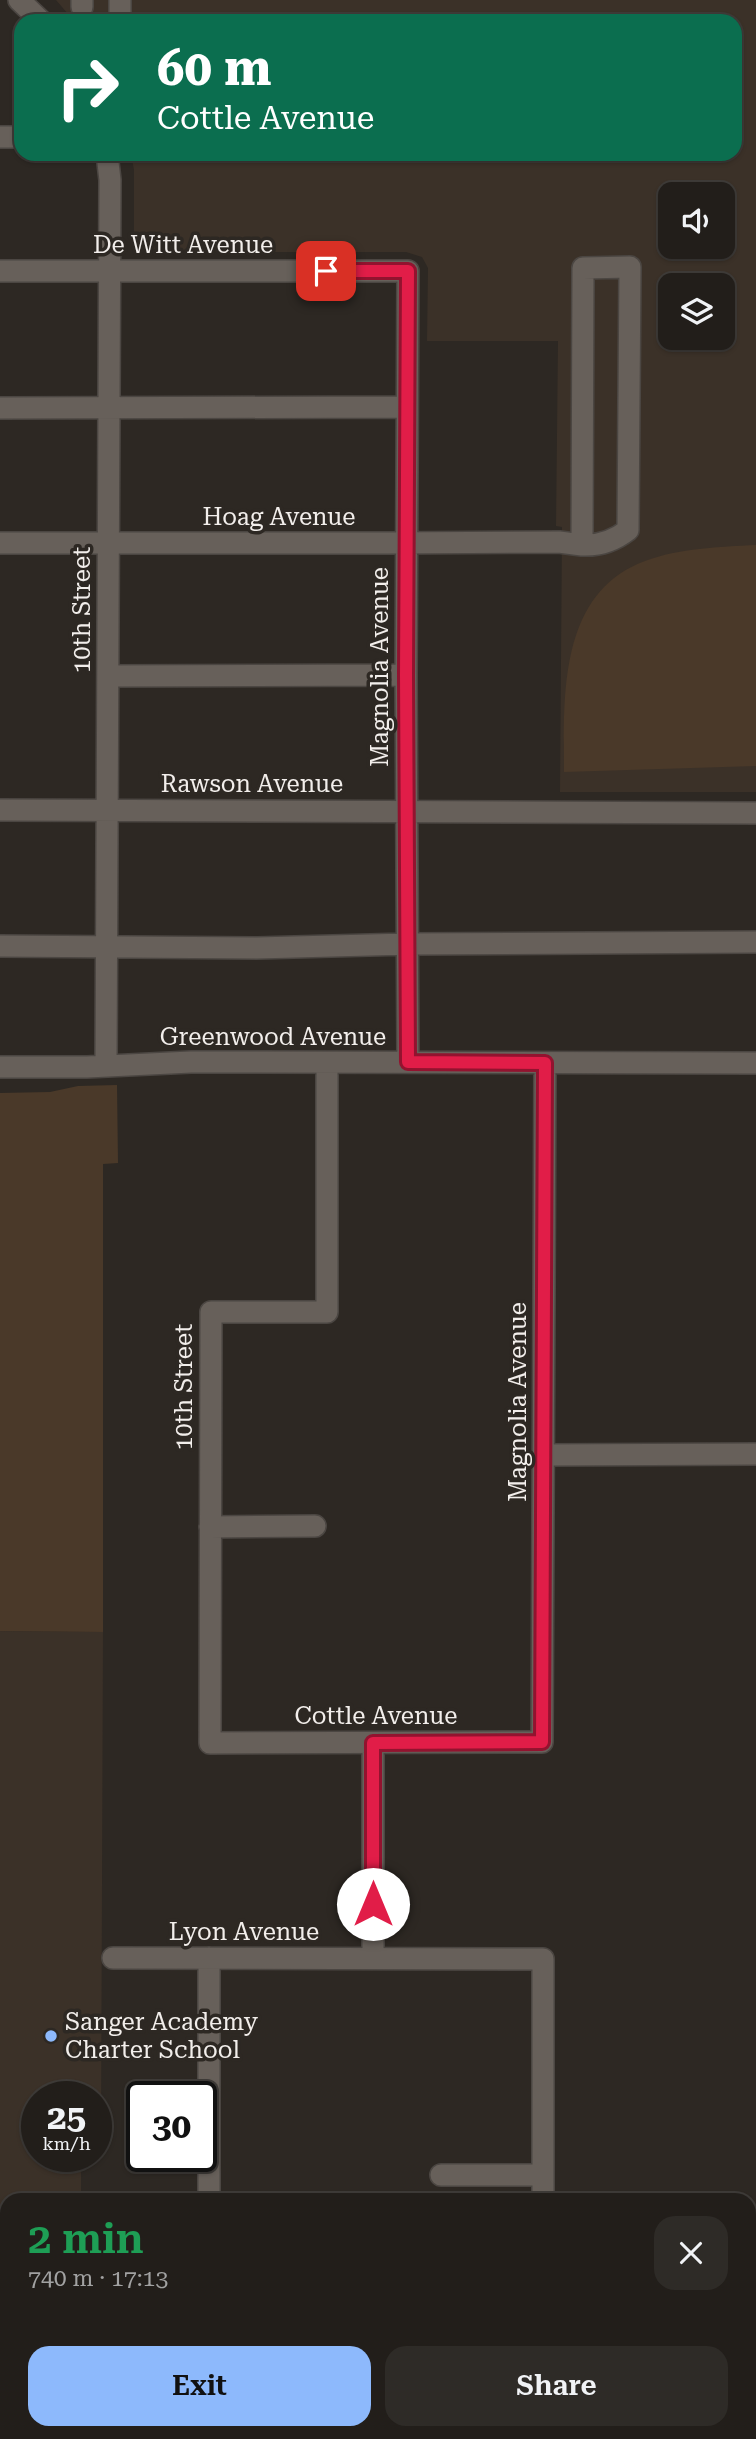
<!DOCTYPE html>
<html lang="en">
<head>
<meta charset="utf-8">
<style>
	:root { --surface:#221e1a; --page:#2e2b27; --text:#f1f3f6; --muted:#a2a2a2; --line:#3f3c39; --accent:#8db9fc }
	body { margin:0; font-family:"Roboto Serif",serif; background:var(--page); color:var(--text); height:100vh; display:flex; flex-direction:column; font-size:26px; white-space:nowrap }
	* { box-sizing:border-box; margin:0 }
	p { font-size:23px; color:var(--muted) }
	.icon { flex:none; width:38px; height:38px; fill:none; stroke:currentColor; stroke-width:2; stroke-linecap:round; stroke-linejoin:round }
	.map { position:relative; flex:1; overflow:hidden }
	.side { position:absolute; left:0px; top:2193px; width:756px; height:247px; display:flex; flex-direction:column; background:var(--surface); border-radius:21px 21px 0 0; box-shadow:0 2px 5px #0004,0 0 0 2px var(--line) }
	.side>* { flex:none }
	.banner { position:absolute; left:14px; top:14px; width:728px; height:147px; border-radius:21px; box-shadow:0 2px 5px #0004,0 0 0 2px var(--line); background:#0b6e4f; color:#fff; overflow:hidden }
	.tools { position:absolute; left:658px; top:182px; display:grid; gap:14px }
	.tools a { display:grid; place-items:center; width:77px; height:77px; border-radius:14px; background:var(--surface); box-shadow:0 2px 5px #0004,0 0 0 2px var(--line); font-size:35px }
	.speed { position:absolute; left:21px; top:2081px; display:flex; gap:14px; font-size:35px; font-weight:700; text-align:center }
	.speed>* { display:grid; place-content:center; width:91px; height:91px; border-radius:50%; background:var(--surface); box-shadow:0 2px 5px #0004,0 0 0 2px var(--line); line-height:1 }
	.speed small { font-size:18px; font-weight:400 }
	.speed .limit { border:4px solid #111; border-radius:10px; background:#fff; color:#111 }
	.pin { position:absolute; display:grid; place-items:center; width:60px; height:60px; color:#fff; margin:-30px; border-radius:14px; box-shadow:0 4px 10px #0006 }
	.me { position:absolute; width:77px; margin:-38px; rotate:0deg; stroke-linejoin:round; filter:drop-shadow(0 0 5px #0008) }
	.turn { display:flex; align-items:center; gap:24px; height:147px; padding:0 28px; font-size:32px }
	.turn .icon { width:91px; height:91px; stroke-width:2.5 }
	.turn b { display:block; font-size:49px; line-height:60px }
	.round { display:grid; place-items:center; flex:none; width:74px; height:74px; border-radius:21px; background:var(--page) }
	.headline { display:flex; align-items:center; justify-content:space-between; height:119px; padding:0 28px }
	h1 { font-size:42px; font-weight:600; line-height:52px; color:#1e9e55 }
	.primary-button { display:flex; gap:14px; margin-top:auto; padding:14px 28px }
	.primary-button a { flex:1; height:80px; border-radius:21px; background:var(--accent); color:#111; font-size:28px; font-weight:600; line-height:80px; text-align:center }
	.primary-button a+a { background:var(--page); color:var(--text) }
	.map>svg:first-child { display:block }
	.built { fill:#3b3128; fill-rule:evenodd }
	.green { fill:#4a3929 }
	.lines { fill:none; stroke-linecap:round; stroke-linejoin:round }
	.minor-casing { stroke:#4b4642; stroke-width:24 }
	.minor { stroke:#67605a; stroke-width:21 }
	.route-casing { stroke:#92132f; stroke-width:18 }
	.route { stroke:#e11d48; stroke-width:12 }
	.poi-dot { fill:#8db9fc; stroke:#2d2823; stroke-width:2.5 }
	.labels { text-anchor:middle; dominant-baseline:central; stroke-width:7; stroke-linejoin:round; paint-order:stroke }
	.street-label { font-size:24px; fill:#f2eeeb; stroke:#2d2823 }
	.poi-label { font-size:24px; fill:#f2eeeb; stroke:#2d2823; text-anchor:start }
</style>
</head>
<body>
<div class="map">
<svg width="756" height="2439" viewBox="0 0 756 2439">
	<rect width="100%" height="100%" fill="#2d2823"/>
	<path class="built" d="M 56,0 L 756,0 L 756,792 L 560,792 L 562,527 L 556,526 L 558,341 L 427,341 L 428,268 L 422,257 L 406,252 L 144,252 L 134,242 L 134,170 L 131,154 L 735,154 L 735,21 L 74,21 ZM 670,194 L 723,194 L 723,247 L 670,247 ZM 670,285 L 723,285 L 723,338 L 670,338 Z
		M 0,1631 L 103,1632 L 101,2141 L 96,2141 L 96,2096 L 37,2096 L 37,2156 L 81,2156 L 81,2200 L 7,2200 L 7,2432 L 85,2433 L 85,2439 L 0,2439 Z"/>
	<path class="green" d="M 756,545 L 756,766 L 564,772 C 564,697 558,593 645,561 C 680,548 719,547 756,545 Z
		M 117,1085 L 118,1163 L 103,1164 L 103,1632 L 0,1631 L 0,1093 L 50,1092 L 78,1086 Z"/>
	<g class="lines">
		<g class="minor-casing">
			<path id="minor" d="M 19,0 L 41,21
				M 82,0 L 82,7
				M 120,0 L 120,21
				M 0,137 L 21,137
				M 630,267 L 628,530 C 614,541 600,546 582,545 L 583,268 Z
				M 0,271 L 408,271 L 406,675 L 408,1062
				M 0,408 L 407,407
				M 0,543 L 388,543 L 559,542 L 582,545
				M 108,676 L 406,675
				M 0,810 L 756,813
				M 0,946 L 257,948 L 407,944 L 756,942
				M 327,1063 L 327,1312 L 211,1312 L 210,1743 L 542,1742 L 545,1063
				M 106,1066 L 110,180 L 107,154
				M 0,1067 L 87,1067 L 191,1062 L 756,1063
				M 544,1455 L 756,1454
				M 210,1527 L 315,1526
				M 113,1958 L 543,1959 L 543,2200
				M 373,1958 L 373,1743
				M 441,2175 L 543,2175
				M 209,2200 L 209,1958
				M 644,2432 L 644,2439
				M 107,2439 L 107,2432"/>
		</g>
		<use href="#minor" class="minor"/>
	</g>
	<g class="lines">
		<g class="route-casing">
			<path id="route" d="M 326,271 L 408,271 L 406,675 L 408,1062 L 545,1063 L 542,1742 L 373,1743 L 373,1904"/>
		</g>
		<use href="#route" class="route"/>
	</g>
	<circle class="poi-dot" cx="51" cy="2036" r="7"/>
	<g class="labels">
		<g class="street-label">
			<text x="183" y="245">De Witt Avenue</text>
			<text x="279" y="517">Hoag Avenue</text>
			<text transform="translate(82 610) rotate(-90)">10th Street</text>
			<text transform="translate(380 667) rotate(-90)">Magnolia Avenue</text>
			<text x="252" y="784">Rawson Avenue</text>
			<text x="273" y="1037">Greenwood Avenue</text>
			<text transform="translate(184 1387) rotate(-90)">10th Street</text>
			<text transform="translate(518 1402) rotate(-90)">Magnolia Avenue</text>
			<text x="376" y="1716">Cottle Avenue</text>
			<text x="244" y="1932">Lyon Avenue</text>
		</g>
		<g class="poi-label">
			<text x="65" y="2022">Sanger Academy<tspan x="65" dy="28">Charter School</tspan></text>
		</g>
	</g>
</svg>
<div class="tools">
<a><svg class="icon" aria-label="sound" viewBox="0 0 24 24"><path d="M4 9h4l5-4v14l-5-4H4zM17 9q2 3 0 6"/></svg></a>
<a><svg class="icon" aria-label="layers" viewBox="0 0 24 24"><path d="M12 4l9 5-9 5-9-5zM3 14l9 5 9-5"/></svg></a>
</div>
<div class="speed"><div>25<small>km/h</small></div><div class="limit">30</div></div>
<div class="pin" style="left:326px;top:271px;background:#d93025"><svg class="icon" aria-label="arrive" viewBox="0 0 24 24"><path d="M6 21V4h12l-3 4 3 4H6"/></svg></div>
<svg class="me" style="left:373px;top:1904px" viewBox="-20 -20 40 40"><circle r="19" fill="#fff"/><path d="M0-13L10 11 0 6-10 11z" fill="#e11d48"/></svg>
<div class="banner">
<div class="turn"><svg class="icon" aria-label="right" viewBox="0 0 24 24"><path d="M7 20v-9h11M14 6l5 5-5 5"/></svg><div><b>60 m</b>Cottle Avenue</div></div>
</div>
<section class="side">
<div class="headline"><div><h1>2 min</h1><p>740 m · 17:13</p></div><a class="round"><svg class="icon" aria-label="close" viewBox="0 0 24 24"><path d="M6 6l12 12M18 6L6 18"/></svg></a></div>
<div class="primary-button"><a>Exit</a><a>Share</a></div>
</section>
</div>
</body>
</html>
